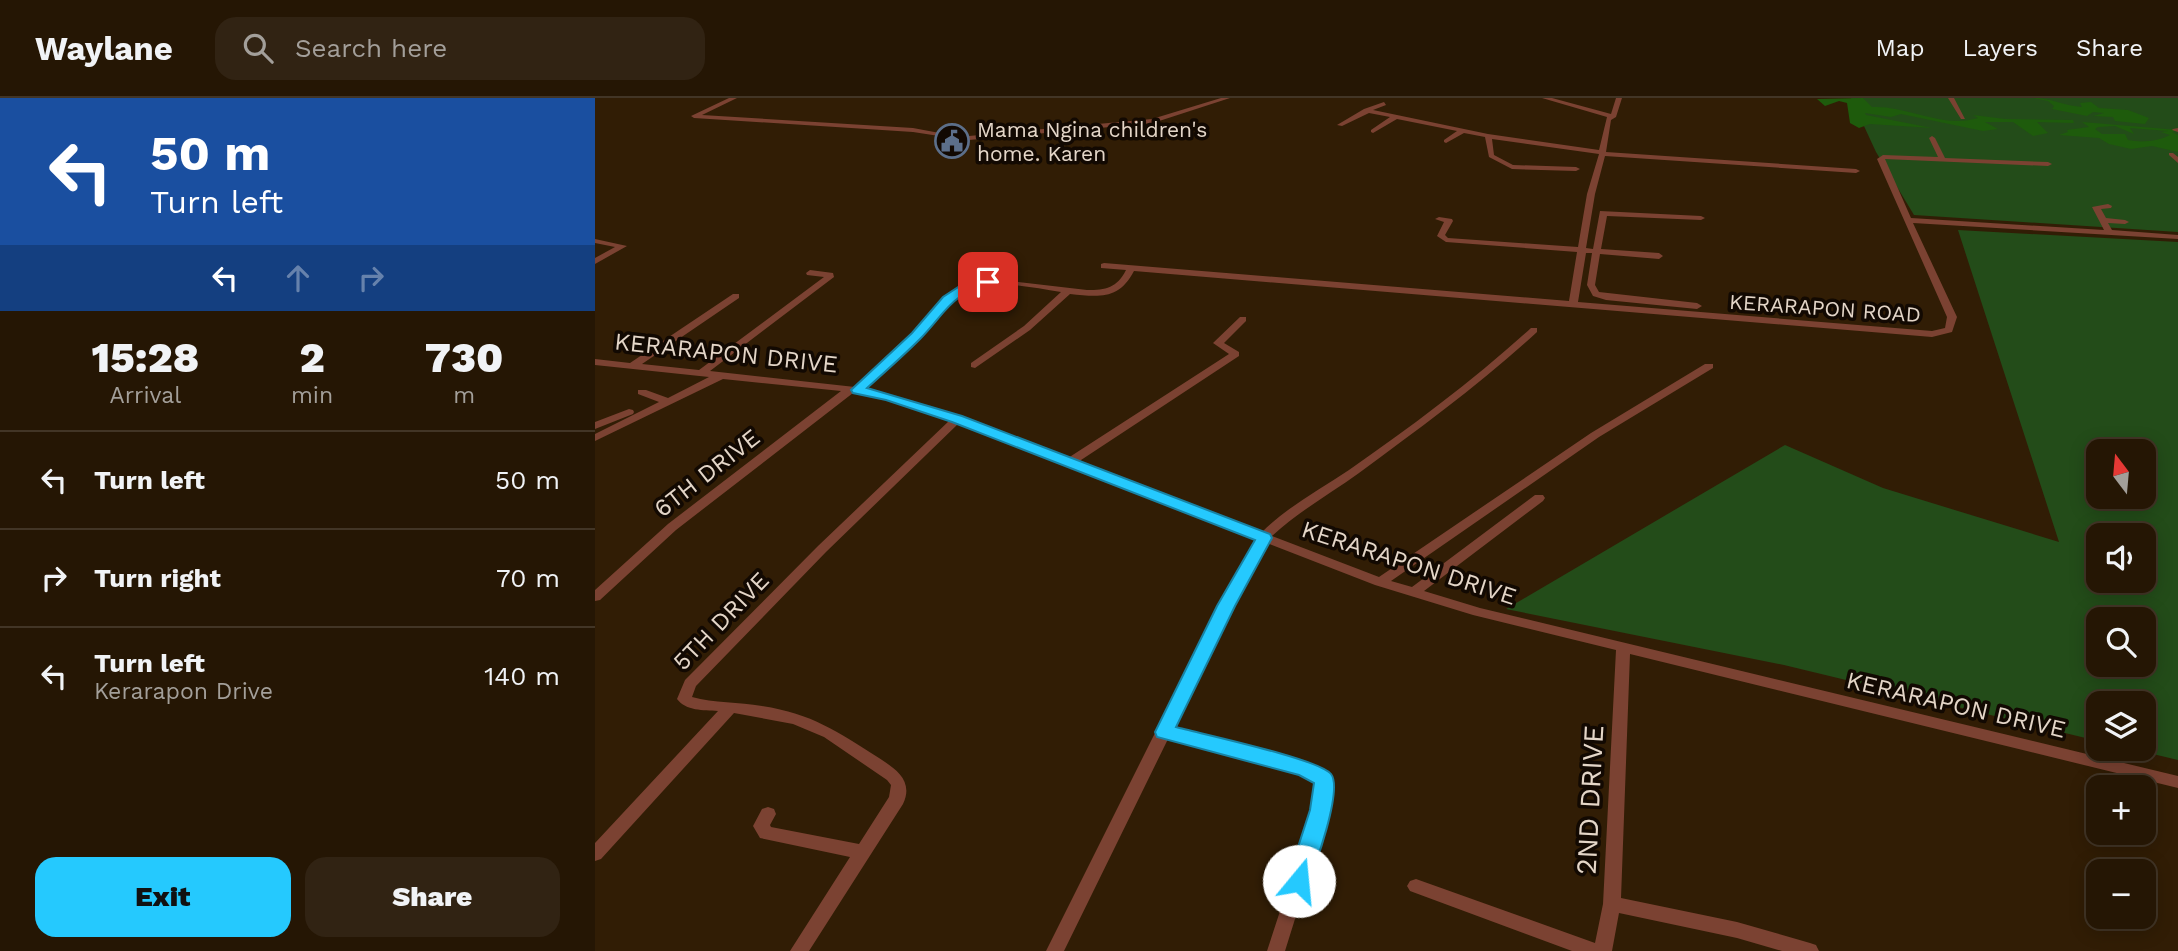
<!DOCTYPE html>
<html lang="en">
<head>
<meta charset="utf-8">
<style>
	:root { --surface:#251604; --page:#312313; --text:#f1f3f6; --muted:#a39f9a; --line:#423526; --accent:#25c9fe }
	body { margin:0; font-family:"Work Sans",sans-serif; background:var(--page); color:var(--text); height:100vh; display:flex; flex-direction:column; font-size:26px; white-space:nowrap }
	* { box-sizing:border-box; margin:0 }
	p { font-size:23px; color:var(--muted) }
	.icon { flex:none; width:38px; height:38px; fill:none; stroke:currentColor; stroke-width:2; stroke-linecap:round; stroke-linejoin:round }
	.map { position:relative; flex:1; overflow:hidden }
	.panel { display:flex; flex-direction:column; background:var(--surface); width:595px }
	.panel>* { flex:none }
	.guide { background:#1a4fa0; color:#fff; overflow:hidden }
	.needle { width:46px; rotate:344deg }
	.controls { position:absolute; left:1491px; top:341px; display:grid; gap:14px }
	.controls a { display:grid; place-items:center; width:70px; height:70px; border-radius:14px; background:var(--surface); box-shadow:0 4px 18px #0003,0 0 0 2px var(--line); font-size:35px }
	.pin { position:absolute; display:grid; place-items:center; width:60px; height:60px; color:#fff; margin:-30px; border-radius:14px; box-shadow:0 4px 10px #0006 }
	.me { position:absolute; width:77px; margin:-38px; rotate:17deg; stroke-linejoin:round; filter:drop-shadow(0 0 5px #0008) }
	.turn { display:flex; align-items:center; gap:24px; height:147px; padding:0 35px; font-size:32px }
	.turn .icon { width:91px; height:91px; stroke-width:2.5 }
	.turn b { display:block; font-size:49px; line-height:60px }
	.lanes { display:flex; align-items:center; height:66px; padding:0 35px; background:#0003; justify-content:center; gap:35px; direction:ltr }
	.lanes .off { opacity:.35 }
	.eta { display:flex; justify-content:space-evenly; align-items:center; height:119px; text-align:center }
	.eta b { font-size:42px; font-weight:800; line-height:49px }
	.action { display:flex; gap:14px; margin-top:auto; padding:14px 35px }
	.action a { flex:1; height:80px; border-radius:21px; background:var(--accent); color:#111; font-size:28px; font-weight:800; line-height:80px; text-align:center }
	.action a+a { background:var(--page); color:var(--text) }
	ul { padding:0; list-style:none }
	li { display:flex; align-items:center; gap:21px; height:98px; padding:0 35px; border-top:2px solid var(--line) }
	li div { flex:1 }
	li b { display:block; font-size:26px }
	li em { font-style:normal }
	header { display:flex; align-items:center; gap:42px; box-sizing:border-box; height:98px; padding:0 35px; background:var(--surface); border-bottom:2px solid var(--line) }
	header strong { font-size:33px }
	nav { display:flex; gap:38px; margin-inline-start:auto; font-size:24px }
	.search { width:490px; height:63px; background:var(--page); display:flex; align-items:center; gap:18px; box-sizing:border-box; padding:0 24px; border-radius:21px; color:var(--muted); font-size:26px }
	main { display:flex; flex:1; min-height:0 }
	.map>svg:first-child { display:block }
	.green { fill:#234c19; fill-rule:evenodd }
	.forest { fill:#1e5b0c; fill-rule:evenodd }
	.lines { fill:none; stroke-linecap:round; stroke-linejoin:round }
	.minor { fill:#7b4232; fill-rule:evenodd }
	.route { fill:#25c9fe; stroke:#1883a5; stroke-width:2 }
	.labels { text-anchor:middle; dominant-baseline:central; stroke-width:7; stroke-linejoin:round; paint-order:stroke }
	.far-poi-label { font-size:21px; fill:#e4d6c8; stroke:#120902; text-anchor:start }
	.far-street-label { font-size:21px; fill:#e4d6c8; stroke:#120902 }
	.street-label { font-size:24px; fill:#e4d6c8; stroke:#120902 }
	.near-street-label { font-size:28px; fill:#e4d6c8; stroke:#120902 }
</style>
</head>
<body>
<header>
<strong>Waylane</strong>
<div class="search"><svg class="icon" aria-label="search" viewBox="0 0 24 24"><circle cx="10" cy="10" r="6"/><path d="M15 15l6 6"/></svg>Search here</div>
<nav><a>Map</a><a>Layers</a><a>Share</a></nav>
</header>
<main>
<section class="panel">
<div class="guide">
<div class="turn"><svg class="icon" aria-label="left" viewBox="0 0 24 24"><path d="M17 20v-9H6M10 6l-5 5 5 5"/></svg><div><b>50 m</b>Turn left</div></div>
<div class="lanes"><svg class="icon" aria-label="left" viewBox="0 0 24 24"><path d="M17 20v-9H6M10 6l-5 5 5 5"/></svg><svg class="icon off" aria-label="ahead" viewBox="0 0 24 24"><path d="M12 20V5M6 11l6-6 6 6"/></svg><svg class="icon off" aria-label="right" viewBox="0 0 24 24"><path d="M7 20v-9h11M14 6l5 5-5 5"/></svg></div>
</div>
<div class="eta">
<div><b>15:28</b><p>Arrival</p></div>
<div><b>2</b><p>min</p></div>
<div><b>730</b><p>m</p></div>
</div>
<ul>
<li><svg class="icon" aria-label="left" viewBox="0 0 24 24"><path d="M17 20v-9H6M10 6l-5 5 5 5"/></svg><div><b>Turn left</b></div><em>50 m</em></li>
<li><svg class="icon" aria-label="right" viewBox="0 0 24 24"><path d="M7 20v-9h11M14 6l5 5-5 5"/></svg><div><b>Turn right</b></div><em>70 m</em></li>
<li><svg class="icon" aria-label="left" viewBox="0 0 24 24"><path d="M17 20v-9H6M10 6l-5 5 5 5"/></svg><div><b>Turn left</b><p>Kerarapon Drive</p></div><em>140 m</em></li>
</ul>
<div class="action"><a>Exit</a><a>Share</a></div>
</section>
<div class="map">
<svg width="1583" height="853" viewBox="0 0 1583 853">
	<rect width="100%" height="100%" fill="#311d05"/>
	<path class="green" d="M 1256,0 L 1583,0 L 1583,134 L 1319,117 L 1281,54 Z
		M 1363,132 L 1583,144 L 1583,662 L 1537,651 L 1549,651 L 1549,606 L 1503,606 L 1503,643 L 1189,567 L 911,511 L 1190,347 L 1288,390 L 1464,444 ZM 1503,354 L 1549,354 L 1549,399 L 1503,399 ZM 1503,438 L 1549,438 L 1549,483 L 1503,483 ZM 1503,522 L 1549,522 L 1549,567 L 1503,567 Z"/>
	<path class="forest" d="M 1268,0 L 1277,9 C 1312,7 1347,31 1383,20 L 1378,17 L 1410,21 L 1478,22 L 1479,25 L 1442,24 L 1453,35 L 1438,38 L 1418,24 L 1390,24 L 1403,31 L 1388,33 L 1306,16 L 1296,19 L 1270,15 L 1271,17 L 1337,30 L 1275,26 L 1264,30 L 1255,25 L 1252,5 L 1244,3 L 1230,8 L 1222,1 Z
		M 1438,0 C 1456,0 1470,8 1487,9 L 1485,5 L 1496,4 L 1504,10 L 1533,12 L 1554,20 L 1550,26 L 1520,23 L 1518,19 L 1498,18 L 1509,15 L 1498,14 L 1492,18 L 1457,11 L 1459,8 L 1453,3 Z
		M 1487,24 L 1583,32 L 1577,34 L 1583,37 L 1583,54 L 1557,48 L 1536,51 L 1514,46 L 1504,40 L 1464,37 L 1473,34 L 1472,32 L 1494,29 ZM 1520,28 L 1539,36 L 1535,30 L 1573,33 L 1566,34 L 1575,37 C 1564,43 1547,45 1533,42 L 1530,36 L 1507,36 L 1500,31 L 1503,29 Z"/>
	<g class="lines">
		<path class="minor" d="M 134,0 L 142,0 L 107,17 L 318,30 L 350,36 L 352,40 L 557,21 L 626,0 L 635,0 L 558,25 L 352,44 L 345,42 L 344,38 L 318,34 L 99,20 L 96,18 Z
			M 947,0 L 957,0 L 1016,16 L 1021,0 L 1027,0 L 1021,19 L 1016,22 L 1011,54 L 1261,71 L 1265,73 L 1261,75 L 1010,58 L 1000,96 L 991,150 L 998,151 L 1005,113 L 1106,118 L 1110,120 L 1106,122 L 1012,118 L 1006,151 L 1064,155 L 1068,158 L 1064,161 L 1005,156 L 1000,187 L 1004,194 L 1102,205 L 1107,208 L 1102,211 L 1011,202 L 998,198 L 992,187 L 997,155 L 991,155 L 983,204 L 1337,233 L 1350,230 L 1352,219 L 1282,61 L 1288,57 L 1343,59 L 1334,40 L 1337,38 L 1340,40 L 1350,60 L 1453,64 L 1457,66 L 1453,68 L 1290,61 L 1316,120 L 1509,132 L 1497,109 L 1513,106 L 1517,108 L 1516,110 L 1506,111 L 1511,120 L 1530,122 L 1534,124 L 1530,126 L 1513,125 L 1517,132 L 1583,137 L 1583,141 L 1318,125 L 1362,219 L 1357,234 L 1337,239 L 539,173 C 524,202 504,199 475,196 L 435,232 L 380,270 L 376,269 L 376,265 L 429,228 L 466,194 C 430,189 389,177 358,201 L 318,246 L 270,291 C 340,306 406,334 473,360 L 634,256 L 618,245 L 645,219 L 651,219 L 651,223 L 629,245 L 644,254 L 644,258 L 483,364 L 667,434 C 692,409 724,392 754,372 C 816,329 880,281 936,230 L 942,230 L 942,234 C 887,285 825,330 764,375 C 735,396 704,413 677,438 L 784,479 L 996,335 L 1110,266 L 1118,266 L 1118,270 L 1004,339 L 796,483 L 817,489 L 940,397 L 948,397 L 950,400 L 948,403 L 829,493 L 885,510 L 1583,678 L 1583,690 L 1035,556 L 1026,800 L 1142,824 L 1215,845 L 1221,847 L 1224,853 L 1187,853 L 1142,840 L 1024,815 L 1017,853 L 977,853 L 815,793 L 812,788 L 815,783 L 821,781 L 1000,845 L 1008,806 L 1021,552 L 878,517 L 780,487 L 672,445 L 638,507 L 578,631 L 707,664 L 735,677 C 741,689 737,699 734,712 L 690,853 L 672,853 L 718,712 L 723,689 L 722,685 L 703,675 L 573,641 L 469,853 L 451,853 L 624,507 L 662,441 L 364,325 L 231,454 L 101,588 L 97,599 C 119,605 144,604 167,608 C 218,616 241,633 284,660 C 301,671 319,683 308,706 L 214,853 L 195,853 L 255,759 L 165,740 L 158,728 L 167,711 L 173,709 L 179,711 L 181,716 L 175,727 L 176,729 L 264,746 L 294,699 L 296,687 L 292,682 L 229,639 L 198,626 L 139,615 L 6,761 L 0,763 L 0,745 L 123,613 C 108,612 91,613 82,601 L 90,582 L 223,448 L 355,322 L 291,302 L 258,295 L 81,432 L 5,502 L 0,503 L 0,492 L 73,426 L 246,293 L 128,281 L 0,343 L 0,336 L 64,304 L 43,296 L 43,292 L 51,292 L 73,300 L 114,279 L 0,267 L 0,261 L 35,265 L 138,196 L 144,196 L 144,200 L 47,266 L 104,272 L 229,179 L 212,177 L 211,175 L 215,172 L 238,175 L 239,179 L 115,273 L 260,289 L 311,242 L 351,197 L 368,186 L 396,181 L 492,192 C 511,192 522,190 531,172 L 506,170 L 506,166 L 509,165 L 974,203 L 982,154 L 851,144 L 842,138 L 849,124 L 840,121 L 844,119 L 857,121 L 858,123 L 850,137 L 853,140 L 983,149 L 992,96 L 1004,56 L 897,41 L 899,57 L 918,67 L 981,69 L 985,71 L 981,73 L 917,71 L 894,59 L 890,39 L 869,35 L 851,45 L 849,44 L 849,42 L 862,33 L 802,21 L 778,35 L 776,34 L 776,32 L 795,19 L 774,15 L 747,28 L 742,27 L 769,11 L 789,4 L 791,7 L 778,12 L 893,36 L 1004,52 L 1012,19 Z
			M 1353,0 L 1359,0 L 1370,21 L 1366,21 Z
			M 1583,30 L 1583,34 L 1577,32 L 1578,31 Z
			M 1574,55 L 1578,55 L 1583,59 L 1583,65 L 1574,57 Z
			M 0,141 L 32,148 L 0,166 L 0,160 L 20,149 L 0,145 Z
			M 34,311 L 38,312 L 39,314 L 38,316 L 0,331 L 0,324 Z"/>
	</g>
	<path class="route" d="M 393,180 L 399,184 L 397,186 C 356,195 352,213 325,241 C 308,258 290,274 272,290 L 367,318 L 675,436 L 677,440 L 640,508 L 581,629 C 607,636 724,661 736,676 C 748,691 720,771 711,789 L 704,792 L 696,789 L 692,783 L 715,712 L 719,685 L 704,677 L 562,639 L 560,634 L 622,508 L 660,442 L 357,324 L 291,302 L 258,295 L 256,292 L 317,235 L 348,199 L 371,184 Z"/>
	<defs>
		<g id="civic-ring" transform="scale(1.75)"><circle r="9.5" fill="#120902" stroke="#5c6f8a" stroke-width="1.5"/><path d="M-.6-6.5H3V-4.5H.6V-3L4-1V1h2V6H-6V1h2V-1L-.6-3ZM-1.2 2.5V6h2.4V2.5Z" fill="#5c6f8a"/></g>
	</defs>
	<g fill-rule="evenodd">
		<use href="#civic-ring" x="357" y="43"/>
	</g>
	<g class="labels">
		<g class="far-poi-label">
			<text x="382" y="31">Mama Ngina children's<tspan x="382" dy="24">home. Karen</tspan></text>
		</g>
		<g class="far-street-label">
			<text transform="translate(1230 210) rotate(4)">KERARAPON ROAD</text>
		</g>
		<g class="street-label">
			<text transform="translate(131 255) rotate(6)">KERARAPON DRIVE</text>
			<text transform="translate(112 375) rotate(-38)">6TH DRIVE</text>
			<text transform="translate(814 465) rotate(18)">KERARAPON DRIVE</text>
			<text transform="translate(126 523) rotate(-46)">5TH DRIVE</text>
			<text transform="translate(1361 607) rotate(13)">KERARAPON DRIVE</text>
		</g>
		<g class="near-street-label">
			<text transform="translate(995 702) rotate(-87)">2ND DRIVE</text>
		</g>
	</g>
</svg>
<div class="controls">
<a><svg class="needle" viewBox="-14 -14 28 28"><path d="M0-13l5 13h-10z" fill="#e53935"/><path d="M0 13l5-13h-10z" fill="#a39f9a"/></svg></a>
<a><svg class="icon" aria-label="sound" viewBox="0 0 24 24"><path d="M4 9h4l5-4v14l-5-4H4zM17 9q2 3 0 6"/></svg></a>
<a><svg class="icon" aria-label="search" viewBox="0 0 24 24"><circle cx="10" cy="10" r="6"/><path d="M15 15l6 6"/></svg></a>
<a><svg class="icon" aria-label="layers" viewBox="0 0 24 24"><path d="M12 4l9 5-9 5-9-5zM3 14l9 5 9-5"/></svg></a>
<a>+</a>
<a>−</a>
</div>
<div class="pin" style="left:393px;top:184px;background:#d93025"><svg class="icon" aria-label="arrive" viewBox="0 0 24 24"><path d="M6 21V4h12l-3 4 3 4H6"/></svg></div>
<svg class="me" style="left:704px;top:783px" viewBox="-20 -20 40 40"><circle r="19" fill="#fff"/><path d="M0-13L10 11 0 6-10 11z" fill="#25c9fe"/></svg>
</div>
</main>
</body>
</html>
